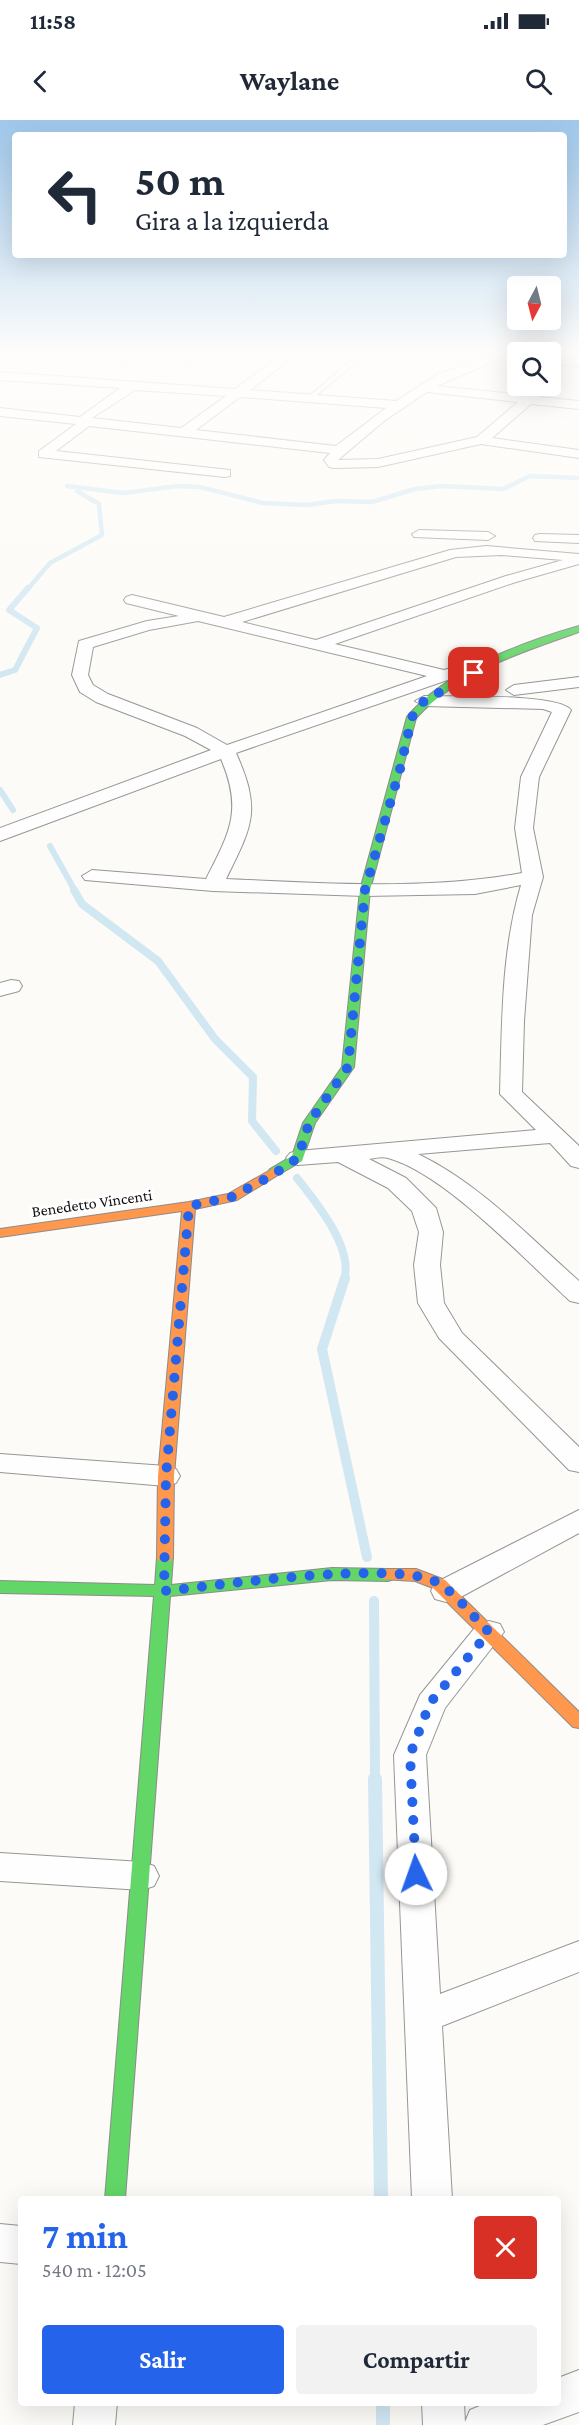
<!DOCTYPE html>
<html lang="es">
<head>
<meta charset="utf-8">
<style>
	:root { --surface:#fff; --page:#f2f2f3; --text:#1f2937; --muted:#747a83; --accent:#2563eb }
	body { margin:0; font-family:"Crimson Pro",serif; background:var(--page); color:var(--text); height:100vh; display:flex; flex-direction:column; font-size:22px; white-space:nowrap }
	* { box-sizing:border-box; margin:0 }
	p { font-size:20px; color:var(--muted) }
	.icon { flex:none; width:33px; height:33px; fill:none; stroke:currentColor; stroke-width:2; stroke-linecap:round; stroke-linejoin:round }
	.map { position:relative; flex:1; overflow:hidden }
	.panel { position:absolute; left:18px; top:2076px; width:543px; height:210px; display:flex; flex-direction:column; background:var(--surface); border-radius:6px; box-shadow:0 6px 24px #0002 }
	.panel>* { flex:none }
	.hud { position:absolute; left:12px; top:12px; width:555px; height:126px; border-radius:6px; box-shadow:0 6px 24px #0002; background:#fff; color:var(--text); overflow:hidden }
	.needle { width:39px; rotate:187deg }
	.controls { position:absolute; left:507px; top:156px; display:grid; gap:12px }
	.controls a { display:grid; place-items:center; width:54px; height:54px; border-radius:6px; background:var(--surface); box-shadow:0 6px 24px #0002; font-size:30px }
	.pin { position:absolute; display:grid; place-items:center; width:51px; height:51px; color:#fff; margin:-26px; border-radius:12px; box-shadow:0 3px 9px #0006 }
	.me { position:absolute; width:66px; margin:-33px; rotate:357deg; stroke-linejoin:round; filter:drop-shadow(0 0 4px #0008) }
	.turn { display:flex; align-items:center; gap:21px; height:126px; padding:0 24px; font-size:27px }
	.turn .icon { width:78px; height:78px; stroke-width:2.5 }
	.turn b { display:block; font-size:42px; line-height:51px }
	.round { display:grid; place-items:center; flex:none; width:63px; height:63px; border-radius:6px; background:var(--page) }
	.head { display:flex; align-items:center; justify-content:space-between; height:102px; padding:0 24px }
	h1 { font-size:36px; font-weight:700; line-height:45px; color:var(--accent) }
	.primary-button { display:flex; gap:12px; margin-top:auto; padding:12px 24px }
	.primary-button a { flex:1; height:69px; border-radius:6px; background:var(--accent); color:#fff; font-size:24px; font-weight:700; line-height:69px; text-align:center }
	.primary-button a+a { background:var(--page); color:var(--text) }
	.status { display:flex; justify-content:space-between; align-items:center; height:42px; padding:0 30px; background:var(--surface); direction:ltr }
	.status svg { height:16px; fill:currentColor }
	header { display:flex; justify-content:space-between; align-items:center; height:78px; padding:0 24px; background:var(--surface); font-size:27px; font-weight:700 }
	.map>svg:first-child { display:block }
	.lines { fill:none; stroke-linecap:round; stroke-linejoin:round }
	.stream-far4 { stroke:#d1e7f2; stroke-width:4.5 }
	.stream-far3 { stroke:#d1e7f2; stroke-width:6 }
	.stream-far2 { stroke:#d1e7f2; stroke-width:8 }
	.stream-far1 { stroke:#d1e7f2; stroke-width:10 }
	.stream { stroke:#d1e7f2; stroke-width:14 }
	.lane-casing { stroke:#969694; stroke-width:2 }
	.street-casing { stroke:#969694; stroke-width:2 }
	.fast-casing { stroke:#8d8c8b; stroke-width:2 }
	.slow-casing { stroke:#8d8c8b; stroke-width:2 }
	.path { stroke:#b9b9b8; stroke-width:2; stroke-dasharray:3 1.5; stroke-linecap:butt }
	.lane { fill:#fffefe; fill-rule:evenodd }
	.street { fill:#fffefe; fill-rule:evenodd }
	.fast { fill:#63d668; fill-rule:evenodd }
	.slow { fill:#ff974d; fill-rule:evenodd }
	.route { stroke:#2563eb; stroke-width:10; stroke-dasharray:0 18 }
	.labels { text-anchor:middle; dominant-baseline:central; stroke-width:6; stroke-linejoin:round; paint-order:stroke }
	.street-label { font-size:16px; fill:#101010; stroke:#fff }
</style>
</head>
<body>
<div class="status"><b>11:58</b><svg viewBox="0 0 49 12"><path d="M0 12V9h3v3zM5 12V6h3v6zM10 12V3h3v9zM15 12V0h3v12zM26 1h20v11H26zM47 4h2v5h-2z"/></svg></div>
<header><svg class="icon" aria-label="back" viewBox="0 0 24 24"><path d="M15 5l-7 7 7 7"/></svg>Waylane<svg class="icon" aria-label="search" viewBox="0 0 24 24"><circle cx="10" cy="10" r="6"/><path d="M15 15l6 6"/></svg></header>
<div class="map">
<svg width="579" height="2305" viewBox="0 0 579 2305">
	<rect width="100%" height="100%" fill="#fcfbf7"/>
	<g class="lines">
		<path class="stream-far4" d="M 67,366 L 123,373 L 178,366 L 200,367 L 263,383 L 307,385 L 336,381 L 372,382 L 415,369 L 441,366 L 503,369 L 530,356 L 579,358
			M 27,470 L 50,443 L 102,415 L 99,384 L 77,371"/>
		<path class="stream-far3" d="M 0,555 L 15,550 L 37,508 L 9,490 L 28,468
			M 0,670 L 13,690
			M 50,726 L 75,771"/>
		<path class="stream-far2" d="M 74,770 L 82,784 L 158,841 L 215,919 L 253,957 L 252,1001 L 276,1031
			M 297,1058 C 316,1082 354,1128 344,1160"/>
		<path class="stream-far1" d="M 345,1158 L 322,1229 L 367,1437
			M 374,1481 L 375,1660"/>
		<path class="stream" d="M 375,1659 L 381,2079
			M 383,2283 L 383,2305"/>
		<g class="lane-casing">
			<path id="lane" d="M 358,235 L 365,235 L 312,279 L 308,279 L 308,277 Z"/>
		</g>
		<g class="street-casing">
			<path id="street" d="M 282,235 L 296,235 L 250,270 L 396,281 L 438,254 L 491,235 L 509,235 L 437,266 L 526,275 L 535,270 L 541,274 L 539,277 L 579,281 L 579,289 L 531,284 L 492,318 L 579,330 L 579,338 L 481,324 L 378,347 L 334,348 L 329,347 L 324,340 L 330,333 L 89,306 L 56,331 L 230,350 L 230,356 L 225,357 L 39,337 L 39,331 L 76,304 L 0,296 L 0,288 L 80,297 L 120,268 L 0,260 L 0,252 L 235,269 ZM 135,270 L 226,276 L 181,308 L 92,298 ZM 427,272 L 518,282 L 477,317 L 378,339 L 338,340 L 384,301 ZM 240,277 L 386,288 L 336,326 L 196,310 Z
				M 550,235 L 579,239 L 579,247 L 550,243 Z
				M 419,410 L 488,412 L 495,416 L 488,420 L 414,417 L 412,414 Z
				M 540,414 L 579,415 L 579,423 L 535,421 L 533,418 L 535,415 Z
				M 486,426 L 579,434 L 579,444 L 516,462 L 335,524 L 444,550 L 461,545 L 480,549 L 482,553 L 474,558 L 462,555 L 236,633 C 262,691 252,706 226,759 C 324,763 425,771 522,753 L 515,708 L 521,657 L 552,592 L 543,589 L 424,586 L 415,581 L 424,576 C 449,577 558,573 571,590 L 539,657 L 533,708 L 543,757 L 532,795 L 524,901 L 522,972 L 579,1026 L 579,1048 L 571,1046 L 550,1023 L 418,1034 C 480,1064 528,1116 579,1161 L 579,1183 L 570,1181 C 525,1140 444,1053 388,1038 C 382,1036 375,1038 369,1039 L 406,1058 L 436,1088 L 443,1112 L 440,1145 L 444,1183 L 462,1213 L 579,1327 L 579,1352 L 569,1350 L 439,1218 L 418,1183 L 414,1145 L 419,1112 L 412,1091 L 388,1068 L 338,1042 L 298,1045 L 290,1043 L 286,1038 L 290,1033 L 298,1031 L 536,1010 L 500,974 C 502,905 501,832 521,765 L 475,774 L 365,776 L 213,771 L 85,760 L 82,756 L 92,750 L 206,759 C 230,712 243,690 221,639 L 0,721 L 0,708 L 211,630 L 185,616 L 96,582 L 80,572 L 72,555 L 79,521 L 147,501 L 179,496 L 126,483 L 124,480 L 126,477 L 132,475 L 224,497 L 450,430 ZM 502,435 L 563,440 L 506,456 L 316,520 L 242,502 L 456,437 ZM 198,501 L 427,556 L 227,625 L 197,608 L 108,574 L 93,565 L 88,555 L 93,527 L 149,510 Z
				M 579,557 L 579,567 L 514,575 L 506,570 L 514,565 Z
				M 11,860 L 19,861 L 22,866 L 19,871 L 0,876 L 0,863 Z
				M 0,1334 L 166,1346 L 176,1349 L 180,1356 L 176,1363 L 166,1366 L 0,1352 Z
				M 579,1390 L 579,1413 L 457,1479 L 446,1482 L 435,1479 L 431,1471 L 435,1463 Z
				M 489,1501 L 500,1504 L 504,1512 L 445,1588 L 426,1635 L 440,1874 L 579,1821 L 579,1852 L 442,1906 L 452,2079 L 412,2079 L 394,1635 L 420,1575 L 478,1504 Z
				M 0,1733 L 142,1742 L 154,1746 L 159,1756 L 154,1766 L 142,1770 L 0,1761 Z
				M 0,2104 L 21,2106 L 21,2144 L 0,2142 Z
				M 579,2250 L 579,2292 L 543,2305 L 423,2305 L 422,2283 L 464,2283 L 465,2302 L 470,2290 L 487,2283 L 558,2283 L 558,2258 Z
				M 75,2283 L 117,2283 L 115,2305 L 73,2305 Z"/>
		</g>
		<g class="fast-casing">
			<path id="fast" d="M 579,506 L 579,512 C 521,532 459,552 416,598 L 370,770 L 354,947 L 315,1003 L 302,1041 L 278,1055 L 270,1055 L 268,1052 L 270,1049 L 292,1036 L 303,1003 L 342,947 L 360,770 L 407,597 C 445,551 523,522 579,506 Z
				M 165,1431 L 171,1433 L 173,1437 L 171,1465 L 332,1448 L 388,1449 L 394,1451 L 396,1455 L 394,1459 L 388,1461 L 332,1460 L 170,1476 L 125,2079 L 105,2079 L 154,1476 L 0,1473 L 0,1461 L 155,1465 L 157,1437 L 159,1433 Z"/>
		</g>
		<g class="slow-casing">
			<path id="slow" d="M 274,1048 L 280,1052 L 278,1055 L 237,1080 L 195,1089 L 174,1356 L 173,1437 L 171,1441 L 159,1441 L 157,1437 L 158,1356 L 182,1091 L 0,1117 L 0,1109 L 189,1082 L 228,1074 Z
				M 388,1449 L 416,1449 L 445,1460 L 579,1592 L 579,1608 L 573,1607 L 433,1468 L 415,1461 L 382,1459 L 380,1455 L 382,1451 Z"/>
		</g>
		<path class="path" d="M 74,240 L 82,235
			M 122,244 L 136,235
			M 182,248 L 199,235"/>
		<use href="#lane" class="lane"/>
		<use href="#street" class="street"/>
		<use href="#fast" class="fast"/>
		<use href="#slow" class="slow"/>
	</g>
	<linearGradient id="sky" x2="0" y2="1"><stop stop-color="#9fc8ec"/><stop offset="0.42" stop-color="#fefdfb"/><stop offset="1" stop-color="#fefdfb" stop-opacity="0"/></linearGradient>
	<rect width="579" height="558" fill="url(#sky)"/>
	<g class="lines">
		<path class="route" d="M 416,1754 L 410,1635 L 430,1583 L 489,1512 C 473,1497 458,1476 440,1464 C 401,1438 217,1466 164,1471 L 166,1356 L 189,1086 L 232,1077 L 271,1056 L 298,1038 L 309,1003 L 348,947 L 365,770 L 400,649 L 412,597 L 424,581 L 474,553"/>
	</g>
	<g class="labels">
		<g class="street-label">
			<text transform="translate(92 1083) rotate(-8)">Benedetto Vincenti</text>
		</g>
	</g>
</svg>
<div class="controls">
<a><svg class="needle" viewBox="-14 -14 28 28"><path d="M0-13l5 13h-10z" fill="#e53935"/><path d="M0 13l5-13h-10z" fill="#747a83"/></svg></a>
<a><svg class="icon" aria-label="search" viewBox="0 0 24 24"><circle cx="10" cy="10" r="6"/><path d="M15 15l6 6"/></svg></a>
</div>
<div class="pin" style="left:474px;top:553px;background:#d93025"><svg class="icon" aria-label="arrive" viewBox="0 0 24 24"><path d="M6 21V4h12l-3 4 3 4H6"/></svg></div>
<svg class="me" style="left:416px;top:1754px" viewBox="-20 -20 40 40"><circle r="19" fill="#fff"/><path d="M0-13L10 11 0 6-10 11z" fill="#2563eb"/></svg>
<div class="hud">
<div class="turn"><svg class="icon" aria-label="left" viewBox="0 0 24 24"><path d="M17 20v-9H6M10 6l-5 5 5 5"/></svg><div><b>50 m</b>Gira a la izquierda</div></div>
</div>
<section class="panel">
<div class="head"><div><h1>7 min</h1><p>540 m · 12:05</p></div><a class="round" style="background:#d93025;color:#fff"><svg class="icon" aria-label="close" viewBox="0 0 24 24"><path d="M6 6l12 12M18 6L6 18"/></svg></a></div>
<div class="primary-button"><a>Salir</a><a>Compartir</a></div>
</section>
</div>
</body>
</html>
